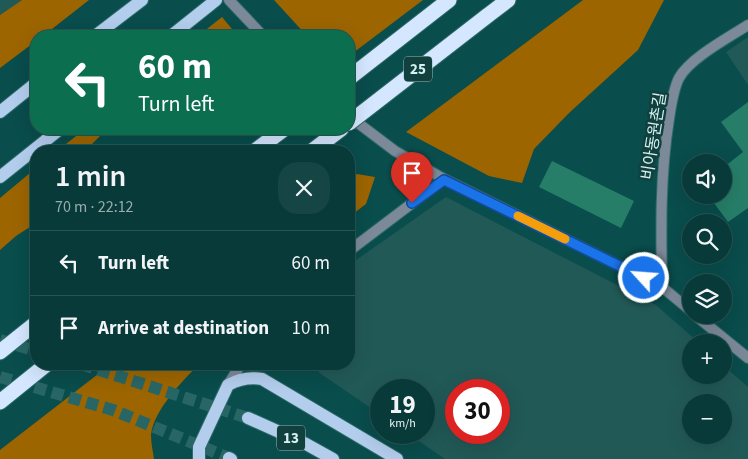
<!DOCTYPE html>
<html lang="en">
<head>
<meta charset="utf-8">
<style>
	:root { --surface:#073a39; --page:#154544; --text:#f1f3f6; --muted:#98adae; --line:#285453 }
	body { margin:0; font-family:"Source Sans 3","Noto Sans KR",sans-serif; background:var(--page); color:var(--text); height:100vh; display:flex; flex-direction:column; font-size:19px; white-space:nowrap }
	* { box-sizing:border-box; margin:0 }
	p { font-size:16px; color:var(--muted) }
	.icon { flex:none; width:28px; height:28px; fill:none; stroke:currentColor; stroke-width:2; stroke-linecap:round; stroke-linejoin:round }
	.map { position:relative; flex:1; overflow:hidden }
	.side { position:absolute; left:30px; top:145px; width:325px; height:225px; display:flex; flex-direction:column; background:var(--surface); border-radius:20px; box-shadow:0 5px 20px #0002,0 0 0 1px var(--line) }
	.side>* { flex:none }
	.banner { position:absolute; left:30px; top:30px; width:325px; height:105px; border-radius:20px; box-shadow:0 5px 20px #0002,0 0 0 1px var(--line); background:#0b6e4f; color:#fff; overflow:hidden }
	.buttons { position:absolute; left:682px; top:154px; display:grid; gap:10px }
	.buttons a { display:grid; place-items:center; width:50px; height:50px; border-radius:50%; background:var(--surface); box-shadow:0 5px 20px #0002,0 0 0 1px var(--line); font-size:25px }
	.speed { position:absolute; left:370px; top:379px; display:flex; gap:10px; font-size:25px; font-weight:700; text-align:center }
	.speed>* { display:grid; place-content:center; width:65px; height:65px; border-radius:50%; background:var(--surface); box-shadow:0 5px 20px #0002,0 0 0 1px var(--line); line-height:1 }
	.speed small { font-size:12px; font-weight:400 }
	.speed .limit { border:8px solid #d22; background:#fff; color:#111 }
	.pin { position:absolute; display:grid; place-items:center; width:42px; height:42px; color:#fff; margin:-51px -21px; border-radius:50% 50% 50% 0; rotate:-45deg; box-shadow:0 0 5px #0007 }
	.pin .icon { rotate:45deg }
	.me { position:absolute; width:55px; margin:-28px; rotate:296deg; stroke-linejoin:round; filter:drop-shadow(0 0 4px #0008) }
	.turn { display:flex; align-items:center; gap:18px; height:105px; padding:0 25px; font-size:22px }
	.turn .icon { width:65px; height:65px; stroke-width:2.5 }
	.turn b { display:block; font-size:35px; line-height:42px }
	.round { display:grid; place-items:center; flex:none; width:52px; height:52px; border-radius:20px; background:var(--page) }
	.summary { display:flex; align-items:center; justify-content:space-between; height:85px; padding:0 25px }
	h1 { font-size:30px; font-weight:600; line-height:38px }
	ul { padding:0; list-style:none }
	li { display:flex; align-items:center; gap:15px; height:65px; padding:0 25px; border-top:1px solid var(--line) }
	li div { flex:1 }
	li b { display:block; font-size:19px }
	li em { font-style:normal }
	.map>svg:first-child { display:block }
	.built { fill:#215957; fill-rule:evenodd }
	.forest { fill:#9c6500 }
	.building { fill:#277e68 }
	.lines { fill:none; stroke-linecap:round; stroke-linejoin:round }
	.primary-tunnel { stroke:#286665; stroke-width:12; stroke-dasharray:12 6; stroke-linecap:butt }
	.minor-casing { stroke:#2e6b6a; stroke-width:12 }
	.primary-casing { stroke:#2e6b6a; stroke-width:14 }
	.motorway-casing { stroke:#2e6b6a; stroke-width:17 }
	.minor { stroke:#7c8998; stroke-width:10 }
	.primary { stroke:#b3cded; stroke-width:12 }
	.motorway { stroke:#d4e7fe; stroke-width:15 }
	.motorway-bridge-casing { stroke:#2e6b6a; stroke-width:17; stroke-linecap:butt }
	.motorway-bridge { stroke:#d4e7fe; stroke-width:15 }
	.route-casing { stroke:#114b97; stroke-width:12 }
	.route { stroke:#1a73e8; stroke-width:9 }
	.slow { stroke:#f59e0b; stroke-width:9 }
	.labels { text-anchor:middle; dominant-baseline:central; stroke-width:5; stroke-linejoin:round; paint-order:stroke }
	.shield { fill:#11403f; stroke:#9abdbc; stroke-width:1 }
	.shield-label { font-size:15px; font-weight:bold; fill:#d5f2f1 }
	.street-label { font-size:16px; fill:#d5f2f1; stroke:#11403f }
</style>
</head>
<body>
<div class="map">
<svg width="748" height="459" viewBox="0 0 748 459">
	<rect width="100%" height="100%" fill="#094d4c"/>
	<path class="built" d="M 0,0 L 22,0 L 0,15 Z
		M 748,37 L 748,85 L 726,52 Z
		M 446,197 L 656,305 L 698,342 L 691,342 L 691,375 L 724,375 L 724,366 L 748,387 L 748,459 L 445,459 L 407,433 L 424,432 L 424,390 L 381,390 L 381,415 L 321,374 L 311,364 L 349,364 L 349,265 ZM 456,390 L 499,390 L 499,432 L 456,432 ZM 691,402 L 724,402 L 724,435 L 691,435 Z"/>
	<path class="forest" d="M 22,0 L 89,0 L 43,36 L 36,36 L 36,41 L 0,68 L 0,15 Z
		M 274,0 L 423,0 L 349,56 L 349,36 L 307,36 Z
		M 583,0 L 664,0 L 638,50 L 569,113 L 534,149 L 522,183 L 489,176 L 406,132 Z
		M 222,17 L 232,29 L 229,36 L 198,36 Z
		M 85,129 L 122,129 L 103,133 L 85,151 L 57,151 Z
		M 36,168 L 36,223 L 16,236 L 0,250 L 0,198 Z
		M 357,174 L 375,177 L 366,204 L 349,217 L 349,180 Z
		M 111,364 L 199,364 C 182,382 154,409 151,435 C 151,443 153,452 154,459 L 0,459 L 0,450 Z"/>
	<path class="building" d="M 748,102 L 748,208 L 728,222 L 708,195 L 724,195 L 724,167 L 743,152 L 721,122 Z
		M 552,161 L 634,201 L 621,228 L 539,187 Z"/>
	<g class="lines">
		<path class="primary-tunnel" d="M 0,340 L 36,351
			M 81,364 L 248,418
			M 0,377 L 113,410 L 229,458"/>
		<g class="minor-casing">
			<path id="minor" d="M 229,0 L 263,36
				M 350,117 L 395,151 L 444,179 L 662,287 L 691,311
				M 349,251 L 444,179
				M 662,287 C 661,230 660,175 669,119 C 671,106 673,90 679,78 C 690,58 728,38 748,25
				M 695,315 L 748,358
				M 228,385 L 241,364"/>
		</g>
		<g class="primary-casing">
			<path id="primary" d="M 95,36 L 142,0
				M 171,36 L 216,0
				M 0,112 L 36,83
				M 0,177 L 60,129
				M 248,418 L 306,444 L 333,459
				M 229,458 L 231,459
				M 199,459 L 199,447 L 228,385 C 239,379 250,377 262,379 L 397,459"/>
		</g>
		<g class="motorway-casing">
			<path id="motorway" d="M 487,16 L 508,0
				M 349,78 L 449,0
				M 255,151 L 284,129
				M 312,151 L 341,129
				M 0,352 L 36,323
				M 0,402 L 47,364"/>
		</g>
		<use href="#minor" class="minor"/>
		<use href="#primary" class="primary"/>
		<use href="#motorway" class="motorway"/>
		<g class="motorway-bridge-casing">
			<path id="motorway-bridge" d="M 349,123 L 487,16"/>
		</g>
		<use href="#motorway-bridge" class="motorway-bridge"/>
	</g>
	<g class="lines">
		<g class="route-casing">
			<path id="route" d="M 412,203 L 444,180 L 644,278"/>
		</g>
		<use href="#route" class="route"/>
		<path class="slow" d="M 518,216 L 565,239"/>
	</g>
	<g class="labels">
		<g class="shield">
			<rect x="404" y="56.5" width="28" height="25" rx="4"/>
			<rect x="277" y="425.5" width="28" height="25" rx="4"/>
		</g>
		<g class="shield-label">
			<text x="418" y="69">25</text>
			<text x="291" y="438">13</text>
		</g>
		<g class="street-label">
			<text transform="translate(654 136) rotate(-81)">비아동원촌길</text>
		</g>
	</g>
</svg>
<div class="buttons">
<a><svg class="icon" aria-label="sound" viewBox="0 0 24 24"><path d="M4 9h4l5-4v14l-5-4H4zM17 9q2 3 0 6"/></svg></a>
<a><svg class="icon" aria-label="search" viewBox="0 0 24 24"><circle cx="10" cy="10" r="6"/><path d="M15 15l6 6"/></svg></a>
<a><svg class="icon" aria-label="layers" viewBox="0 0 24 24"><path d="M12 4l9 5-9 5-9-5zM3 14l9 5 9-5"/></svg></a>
<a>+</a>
<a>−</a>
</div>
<div class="speed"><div>19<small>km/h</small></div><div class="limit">30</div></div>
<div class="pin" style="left:412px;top:203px;background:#d93025"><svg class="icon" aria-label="arrive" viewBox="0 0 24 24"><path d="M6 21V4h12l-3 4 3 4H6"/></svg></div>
<svg class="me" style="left:644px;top:278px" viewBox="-20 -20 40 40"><circle r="17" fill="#1a73e8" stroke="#fff" stroke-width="3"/><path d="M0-11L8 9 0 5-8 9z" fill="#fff"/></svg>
<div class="banner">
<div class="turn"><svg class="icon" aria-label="left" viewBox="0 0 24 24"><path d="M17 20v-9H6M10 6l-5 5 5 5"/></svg><div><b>60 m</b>Turn left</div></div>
</div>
<section class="side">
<div class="summary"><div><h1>1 min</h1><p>70 m · 22:12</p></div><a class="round"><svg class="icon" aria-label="close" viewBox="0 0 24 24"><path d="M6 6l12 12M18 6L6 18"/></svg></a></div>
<ul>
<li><svg class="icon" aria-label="left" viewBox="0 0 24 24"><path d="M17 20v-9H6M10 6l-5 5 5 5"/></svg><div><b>Turn left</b></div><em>60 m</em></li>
<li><svg class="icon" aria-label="arrive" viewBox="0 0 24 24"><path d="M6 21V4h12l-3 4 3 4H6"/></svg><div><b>Arrive at destination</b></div><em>10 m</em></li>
</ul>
</section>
</div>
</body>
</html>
